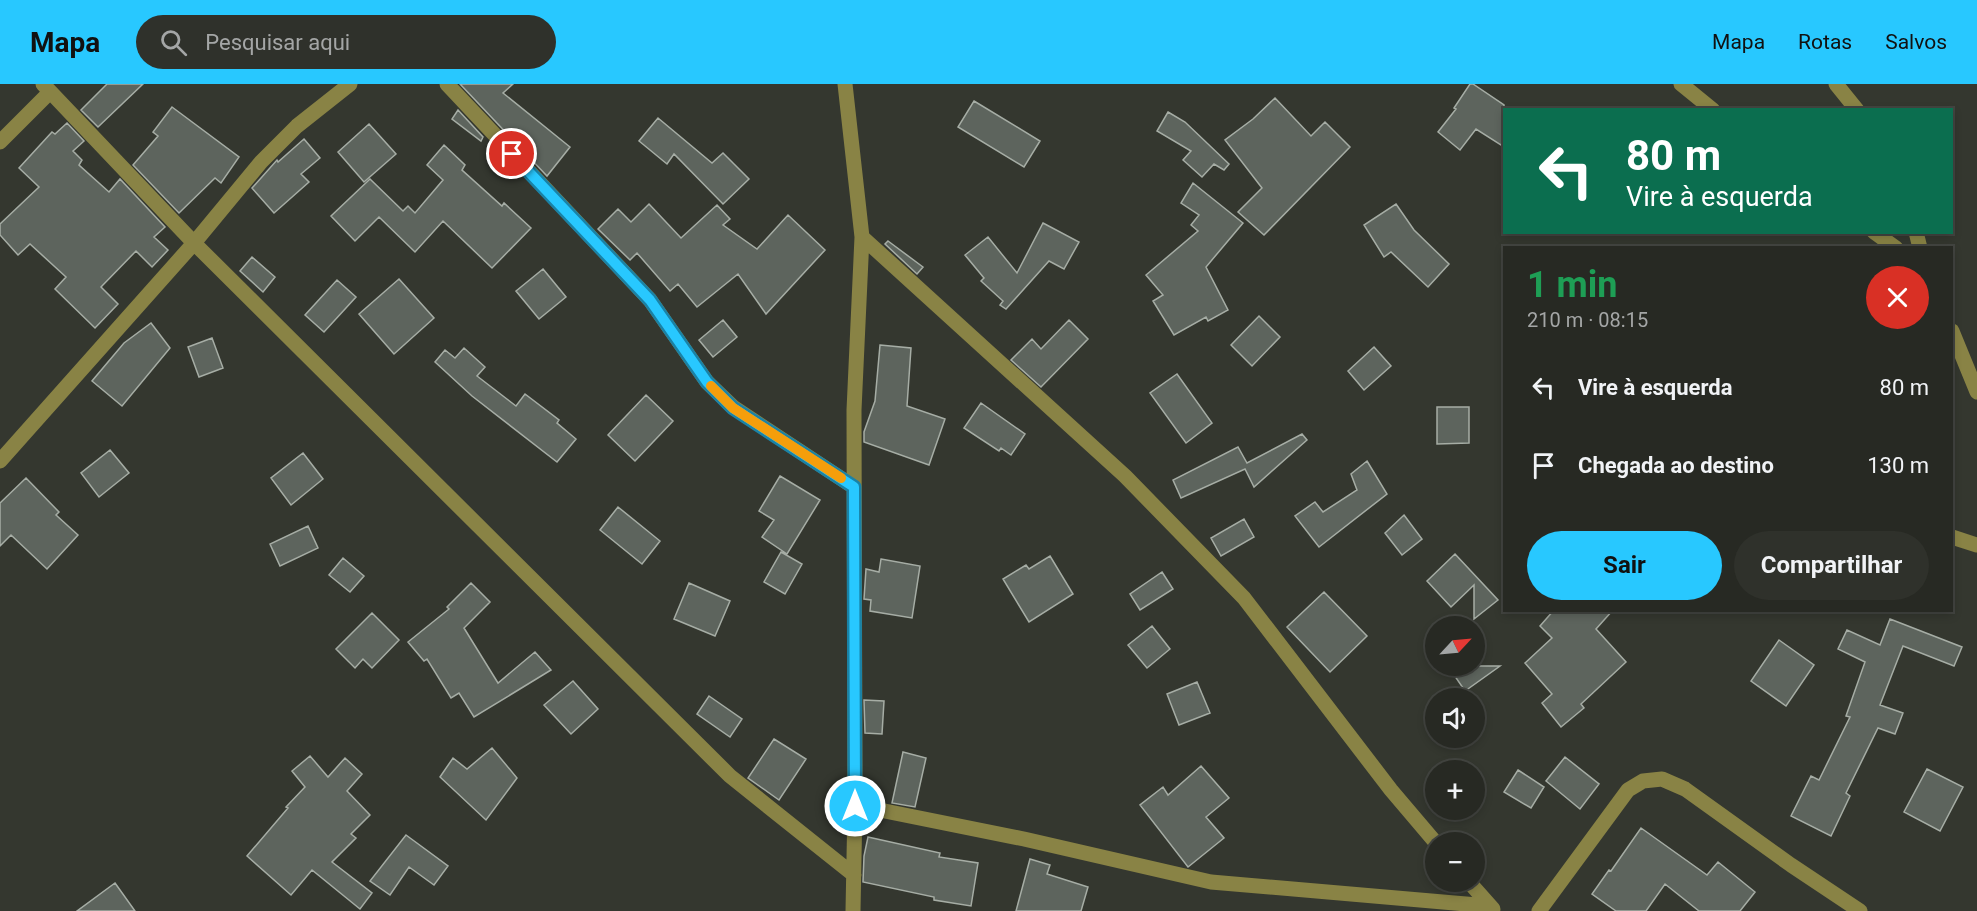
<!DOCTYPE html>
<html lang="pt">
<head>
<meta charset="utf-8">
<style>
	:root { --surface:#272923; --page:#2f312b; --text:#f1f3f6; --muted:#a4a6a6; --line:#434541; --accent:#28c8ff }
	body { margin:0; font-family:Roboto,sans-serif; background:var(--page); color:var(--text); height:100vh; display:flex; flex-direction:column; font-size:22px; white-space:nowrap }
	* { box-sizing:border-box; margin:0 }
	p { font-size:20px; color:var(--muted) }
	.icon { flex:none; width:33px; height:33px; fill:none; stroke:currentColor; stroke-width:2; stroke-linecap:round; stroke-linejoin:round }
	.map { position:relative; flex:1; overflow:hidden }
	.side { position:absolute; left:1503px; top:162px; width:450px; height:366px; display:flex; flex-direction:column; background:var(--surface); border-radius:0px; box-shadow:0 3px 9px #0003,0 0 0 2px var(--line) }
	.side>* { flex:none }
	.hud { position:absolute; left:1503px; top:24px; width:450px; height:126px; border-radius:0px; box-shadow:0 3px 9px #0003,0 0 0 2px var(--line); background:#0b6e4f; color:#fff; overflow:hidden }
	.needle { width:39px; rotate:64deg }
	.controls { position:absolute; left:1425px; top:532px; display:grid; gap:12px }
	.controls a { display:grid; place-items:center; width:60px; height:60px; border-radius:50%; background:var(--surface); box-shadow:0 3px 9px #0003,0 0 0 2px var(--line); font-size:30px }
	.pin { position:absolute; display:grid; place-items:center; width:51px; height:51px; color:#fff; margin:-26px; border:3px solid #fff; border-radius:50%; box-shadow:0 2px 6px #0007 }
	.me { position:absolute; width:66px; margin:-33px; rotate:0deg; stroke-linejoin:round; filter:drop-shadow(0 0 4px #0008) }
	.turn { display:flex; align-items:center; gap:21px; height:126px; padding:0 24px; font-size:27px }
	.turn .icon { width:78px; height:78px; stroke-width:2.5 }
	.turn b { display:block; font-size:42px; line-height:51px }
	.round { display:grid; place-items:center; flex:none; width:63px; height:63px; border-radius:32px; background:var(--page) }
	.head { display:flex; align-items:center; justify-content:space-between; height:102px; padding:0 24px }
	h1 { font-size:36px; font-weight:700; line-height:45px; color:#1e9e55 }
	.cta { display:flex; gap:12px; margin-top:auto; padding:12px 24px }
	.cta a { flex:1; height:69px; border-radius:36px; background:var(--accent); color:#111; font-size:24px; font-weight:700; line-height:69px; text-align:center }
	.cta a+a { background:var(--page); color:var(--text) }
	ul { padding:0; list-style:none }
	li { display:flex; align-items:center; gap:18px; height:78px; padding:0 24px }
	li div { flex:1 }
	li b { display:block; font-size:22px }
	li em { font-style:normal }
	header { display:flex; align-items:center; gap:36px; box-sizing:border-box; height:84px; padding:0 30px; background:var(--accent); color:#111 }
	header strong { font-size:28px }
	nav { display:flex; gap:33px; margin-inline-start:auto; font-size:21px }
	.search { width:420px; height:54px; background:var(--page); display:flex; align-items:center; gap:15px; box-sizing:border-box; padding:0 21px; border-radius:33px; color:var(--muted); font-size:22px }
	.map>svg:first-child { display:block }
	.building { fill:#5d645d; stroke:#a6ada5; stroke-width:1.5 }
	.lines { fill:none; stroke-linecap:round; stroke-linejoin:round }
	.minor { stroke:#898345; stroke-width:15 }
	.route-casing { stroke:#1a82a6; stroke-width:15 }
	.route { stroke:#28c8ff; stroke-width:10 }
	.slow { stroke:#f59e0b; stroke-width:10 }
</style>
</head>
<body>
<header>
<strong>Mapa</strong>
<div class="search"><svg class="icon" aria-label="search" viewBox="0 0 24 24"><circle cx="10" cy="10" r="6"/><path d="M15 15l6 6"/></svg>Pesquisar aqui</div>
<nav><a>Mapa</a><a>Rotas</a><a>Salvos</a></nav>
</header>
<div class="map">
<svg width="1977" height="827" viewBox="0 0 1977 827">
	<rect width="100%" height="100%" fill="#34372f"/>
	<path class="building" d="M 107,0 L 143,0 L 98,43 L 81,26 Z
		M 460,0 L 513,0 L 503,9 L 570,63 L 547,92 Z
		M 1470,0 L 1473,0 L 1504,21 L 1504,63 L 1476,45 L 1460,66 L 1438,48 L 1456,25 L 1454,24 Z
		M 1275,14 L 1311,52 L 1325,38 L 1350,63 L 1264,151 L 1238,128 L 1262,104 L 1225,56 L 1253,35 Z
		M 974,17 L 1040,57 L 1024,83 L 958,43 Z
		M 172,23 L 239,73 L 221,99 L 215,94 L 179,129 L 133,81 L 158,52 L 153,48 Z
		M 458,26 L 483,53 L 481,57 L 452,35 Z
		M 1168,28 L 1185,38 L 1229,80 L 1224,86 L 1214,80 L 1202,93 L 1183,76 L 1191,67 L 1157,47 Z
		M 658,34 L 712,79 L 723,69 L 749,95 L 723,120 L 674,70 L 667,80 L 639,57 Z
		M 67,39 L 84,57 L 73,67 L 82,76 L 79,81 L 109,108 L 120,95 L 165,143 L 154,153 L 168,166 L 152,183 L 136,167 L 101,203 L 118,220 L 95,244 L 55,205 L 66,193 L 30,160 L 18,171 L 0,151 L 0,140 L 39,103 L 19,84 L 52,48 L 55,50 Z
		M 369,40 L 396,70 L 364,98 L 338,68 Z
		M 304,55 L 320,74 L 301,90 L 309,98 L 274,129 L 252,104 L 277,76 L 278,78 Z
		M 444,61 L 465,81 L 462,86 L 502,122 L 504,119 L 531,144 L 492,184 L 443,137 L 415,168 L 379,133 L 355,157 L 331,132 L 370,95 L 403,127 L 408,122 L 415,129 L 443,96 L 427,81 Z
		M 1193,99 L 1243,139 L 1206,183 L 1228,226 L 1208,237 L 1206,233 L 1174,251 L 1153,217 L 1163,211 L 1146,191 L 1198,147 L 1191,141 L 1199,131 L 1181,119 Z
		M 649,120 L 681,154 L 717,121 L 730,135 L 723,141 L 757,165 L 788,131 L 825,166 L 766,230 L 738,190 L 697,223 L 678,200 L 670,207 L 637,169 L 630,176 L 598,145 L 618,125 L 631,138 Z
		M 1396,120 L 1414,146 L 1449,180 L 1428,203 L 1391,168 L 1384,173 L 1364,141 Z
		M 1043,139 L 1079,158 L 1064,185 L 1049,177 L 1006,225 L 1000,221 L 1003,217 L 981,197 L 984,194 L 965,171 L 988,153 L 1017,189 Z
		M 888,157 L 923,183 L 917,190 L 885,160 Z
		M 252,173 L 275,193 L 263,208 L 240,187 Z
		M 543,185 L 566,213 L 539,235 L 516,207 Z
		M 399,195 L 434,234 L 394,270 L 359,230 Z
		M 337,196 L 356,213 L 324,248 L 305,231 Z
		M 1259,232 L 1280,253 L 1252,282 L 1231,261 Z
		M 723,236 L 737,253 L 713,273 L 699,256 Z
		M 1069,236 L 1088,255 L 1041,303 L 1011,276 L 1032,255 L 1041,265 Z
		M 151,239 L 170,264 L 122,322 L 92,297 L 124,259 Z
		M 212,254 L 223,284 L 199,293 L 188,263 Z
		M 880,261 L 911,264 L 907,322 L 945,335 L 929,381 L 864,358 L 864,348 L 875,317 Z
		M 1374,263 L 1391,282 L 1364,306 L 1348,287 Z
		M 464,264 L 485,283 L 477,292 L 516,322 L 525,310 L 559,336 L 557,339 L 576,355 L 557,378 L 472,312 L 435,278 L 445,266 L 455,274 Z
		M 1177,290 L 1212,339 L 1186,359 L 1150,309 Z
		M 646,311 L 673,337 L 635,377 L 608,351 Z
		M 981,319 L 1025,350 L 1011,371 L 1001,364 L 999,367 L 964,344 Z
		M 1437,323 L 1469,323 L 1469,359 L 1437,360 Z
		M 1302,350 L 1307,356 L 1254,403 L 1245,385 L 1181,414 L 1173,396 L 1238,363 L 1247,379 Z
		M 110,366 L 129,389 L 99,413 L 81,389 Z
		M 303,369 L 323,395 L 291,421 L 271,394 Z
		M 1367,377 L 1387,410 L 1319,463 L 1295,432 L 1315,418 L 1323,428 L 1357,406 L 1351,390 Z
		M 780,392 L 820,416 L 787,470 L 762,453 L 774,436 L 759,427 Z
		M 26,394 L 59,428 L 56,431 L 78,451 L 47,485 L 11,451 L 0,462 L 0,419 Z
		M 618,423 L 660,457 L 642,480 L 600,446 Z
		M 1404,431 L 1422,455 L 1402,471 L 1385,449 Z
		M 1244,435 L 1254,453 L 1221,472 L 1211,454 Z
		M 308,442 L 318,464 L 280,482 L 270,460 Z
		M 781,468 L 802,480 L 785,510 L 764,498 Z
		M 1455,470 L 1498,516 L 1474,535 L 1474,501 L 1451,523 L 1427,497 Z
		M 1050,472 L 1073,510 L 1029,538 L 1003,495 L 1026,481 L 1029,485 Z
		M 343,474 L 364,492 L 350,508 L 329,491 Z
		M 881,475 L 920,482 L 912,534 L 870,527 L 871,516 L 864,515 L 866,485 L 879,488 Z
		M 1162,488 L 1173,505 L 1140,526 L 1130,510 Z
		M 471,499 L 490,518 L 464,544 L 498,599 L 535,568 L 551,586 L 474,633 L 459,609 L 451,614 L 427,575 L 424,577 L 408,558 L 449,525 L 447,523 Z
		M 689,499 L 730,517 L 715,552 L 674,535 Z
		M 1324,508 L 1367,552 L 1330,588 L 1287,543 Z
		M 1554,526 L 1613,526 L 1596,545 L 1626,578 L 1581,620 L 1584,624 L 1561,643 L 1542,619 L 1552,610 L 1525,579 L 1552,554 L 1540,542 Z
		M 372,529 L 399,556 L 372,584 L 363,575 L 355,584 L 336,565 Z
		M 1890,535 L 1962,563 L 1954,582 L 1903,562 L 1880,621 L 1903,629 L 1895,650 L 1878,644 L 1846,709 L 1850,712 L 1831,752 L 1791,732 L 1811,692 L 1819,696 L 1850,633 L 1846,632 L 1865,578 L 1838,565 L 1847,546 L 1880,561 Z
		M 1152,542 L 1170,565 L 1147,584 L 1128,561 Z
		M 1779,556 L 1814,581 L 1786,622 L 1751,597 Z
		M 1448,582 L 1500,582 L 1465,607 Z
		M 573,597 L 598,625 L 571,650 L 544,621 Z
		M 1197,598 L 1210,629 L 1179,641 L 1167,610 Z
		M 709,612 L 742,635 L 730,653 L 697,630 Z
		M 864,616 L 884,617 L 882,650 L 865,649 Z
		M 774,655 L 806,675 L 779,716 L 748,694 Z
		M 492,664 L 517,694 L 486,736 L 440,693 L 453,674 L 467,685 Z
		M 903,668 L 926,674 L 915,723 L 892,719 Z
		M 310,672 L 328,693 L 345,674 L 362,690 L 347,707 L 370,731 L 351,750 L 356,754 L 332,778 L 372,809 L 360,825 L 312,786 L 291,811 L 247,772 L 288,724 L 286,723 L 305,703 L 292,687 Z
		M 1565,673 L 1599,700 L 1580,725 L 1546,697 Z
		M 1201,682 L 1229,714 L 1206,733 L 1224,754 L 1188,783 L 1140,721 L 1163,703 L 1168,711 Z
		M 1927,685 L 1963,703 L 1940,747 L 1904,728 Z
		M 1518,686 L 1544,703 L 1531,724 L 1504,708 Z
		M 1641,744 L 1707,791 L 1718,778 L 1755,808 L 1740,827 L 1699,827 L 1665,800 L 1646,827 L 1616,827 L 1592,810 L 1609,786 L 1611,787 Z
		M 406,751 L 448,782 L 434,801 L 409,783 L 390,811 L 370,797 Z
		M 868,753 L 940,769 L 939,773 L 978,779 L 971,822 L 934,816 L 934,813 L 863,798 L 864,772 Z
		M 1030,775 L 1050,781 L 1047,790 L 1088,803 L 1081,827 L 1016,827 Z
		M 115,799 L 135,827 L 77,827 Z"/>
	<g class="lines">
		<path class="minor" d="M 43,0 L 194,159 L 730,692 L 854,791
			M 447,0 L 650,216 L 707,298 L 733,323 L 854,403
			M 845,0 L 862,153 L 854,326 L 855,721 L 853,827
			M 1681,0 L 1713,26
			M 1836,0 L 1857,26
			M 0,58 L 50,8
			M 1874,148 L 1896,164
			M 1916,148 L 1920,164
			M 862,153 L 1125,392 L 1244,514 L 1391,706 L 1436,759
			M 1952,247 L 1977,308
			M 0,377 L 194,159 L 261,78 L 297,42 L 350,0
			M 1952,453 L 1977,461
			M 855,721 L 1024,755 L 1211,798 L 1489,822
			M 1469,798 L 1493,825
			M 1539,827 L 1628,706 L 1643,697 L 1662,695 L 1685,705 L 1791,781 L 1860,827"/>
	</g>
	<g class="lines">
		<g class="route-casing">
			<path id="route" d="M 512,70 L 650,216 L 707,298 L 733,324 L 854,403 L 855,722"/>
		</g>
		<use href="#route" class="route"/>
		<path class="slow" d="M 711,302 L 733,324 L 841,394"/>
	</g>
</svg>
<div class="controls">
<a><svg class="needle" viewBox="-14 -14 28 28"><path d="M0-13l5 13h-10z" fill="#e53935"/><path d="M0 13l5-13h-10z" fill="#a4a6a6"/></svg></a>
<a><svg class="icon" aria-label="sound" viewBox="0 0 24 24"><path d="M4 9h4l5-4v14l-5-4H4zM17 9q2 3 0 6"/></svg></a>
<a>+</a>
<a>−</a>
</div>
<div class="pin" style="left:512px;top:70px;background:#d93025"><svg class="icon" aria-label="arrive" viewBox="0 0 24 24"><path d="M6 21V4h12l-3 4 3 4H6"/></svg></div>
<svg class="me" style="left:855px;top:722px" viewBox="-20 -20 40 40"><circle r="17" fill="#28c8ff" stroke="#fff" stroke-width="3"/><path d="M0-11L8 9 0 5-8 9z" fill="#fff"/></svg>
<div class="hud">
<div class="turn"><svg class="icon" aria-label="left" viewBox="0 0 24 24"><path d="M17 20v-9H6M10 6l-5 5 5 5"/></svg><div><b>80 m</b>Vire à esquerda</div></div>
</div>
<section class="side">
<div class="head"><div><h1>1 min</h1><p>210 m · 08:15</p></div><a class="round" style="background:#d93025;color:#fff"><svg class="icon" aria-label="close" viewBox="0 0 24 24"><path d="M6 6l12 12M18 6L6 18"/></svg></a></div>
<ul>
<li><svg class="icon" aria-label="left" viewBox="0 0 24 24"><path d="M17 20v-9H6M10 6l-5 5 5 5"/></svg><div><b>Vire à esquerda</b></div><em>80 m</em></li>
<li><svg class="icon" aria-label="arrive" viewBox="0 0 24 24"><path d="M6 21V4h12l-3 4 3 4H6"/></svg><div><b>Chegada ao destino</b></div><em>130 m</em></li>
</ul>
<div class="cta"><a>Sair</a><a>Compartilhar</a></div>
</section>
</div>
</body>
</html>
